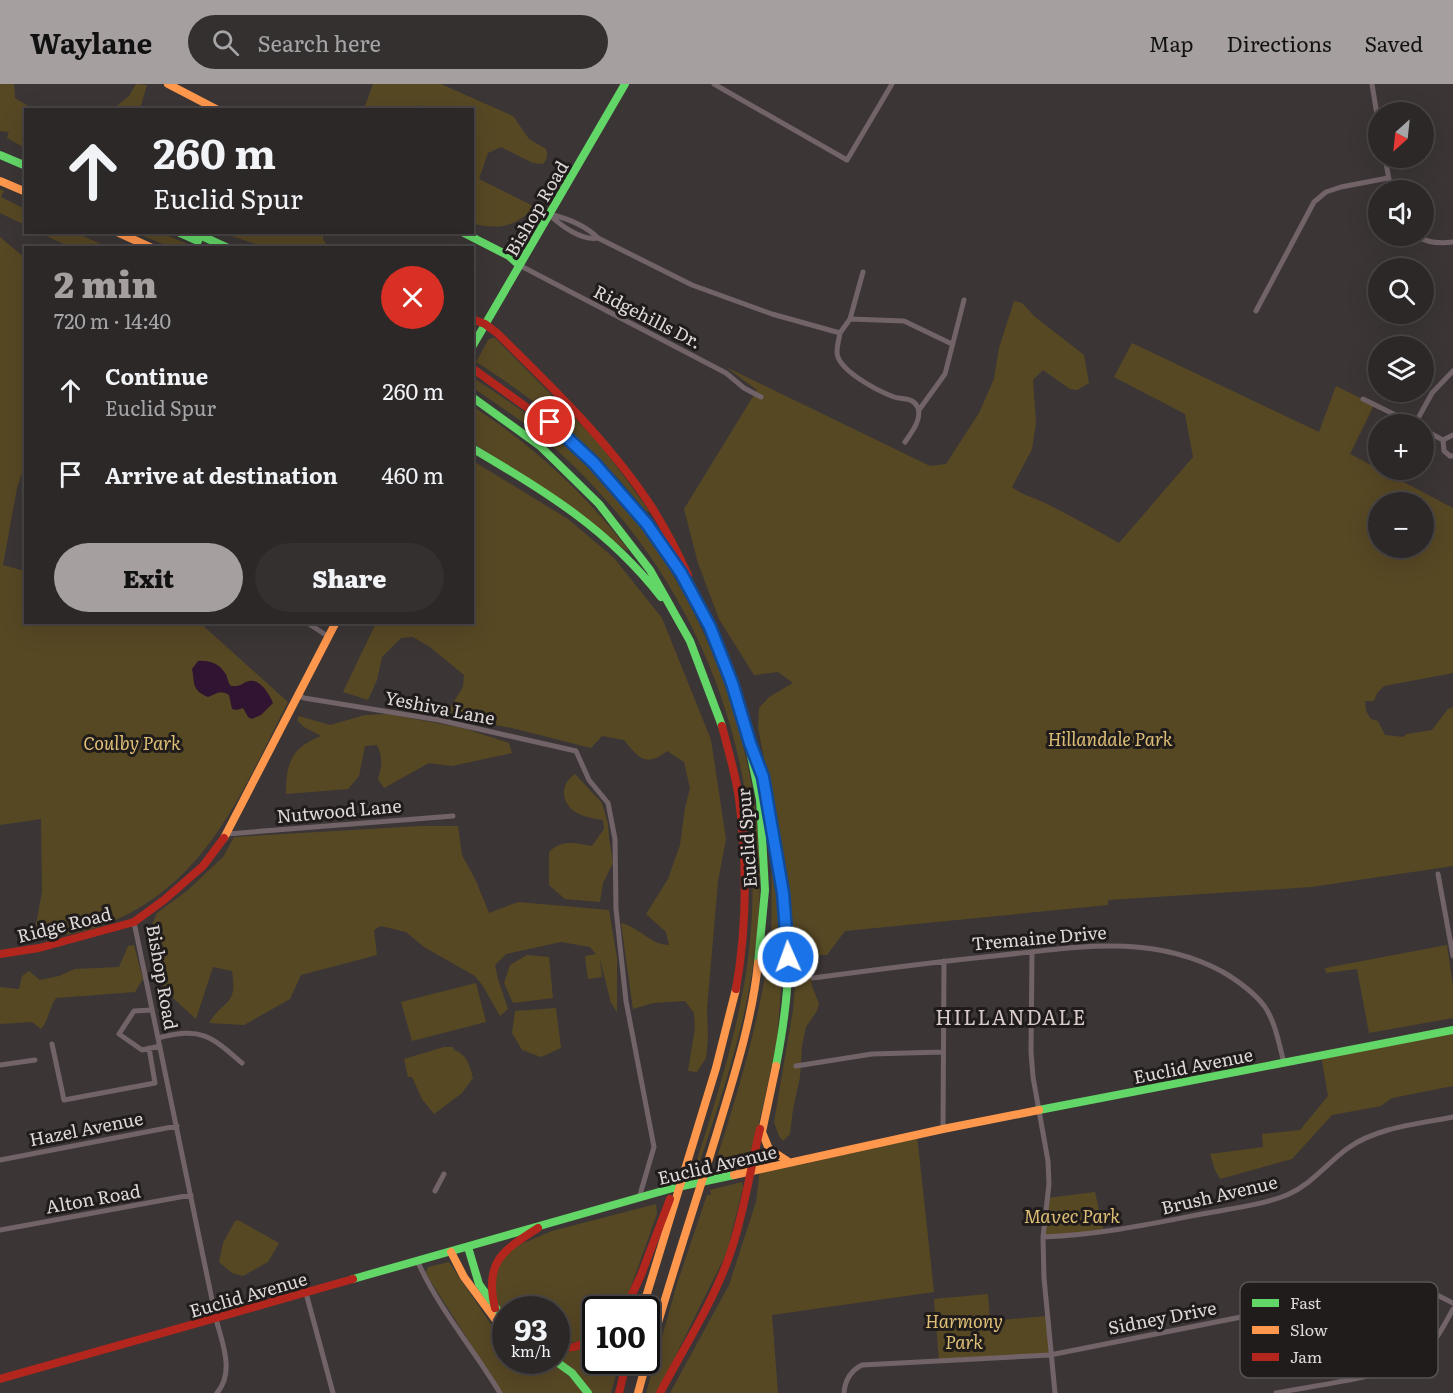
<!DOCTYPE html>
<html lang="en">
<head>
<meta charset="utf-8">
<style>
	:root { --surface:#2c2828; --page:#343030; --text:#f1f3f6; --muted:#a6a6a8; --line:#484445; --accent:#a69f9f }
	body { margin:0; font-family:Literata,serif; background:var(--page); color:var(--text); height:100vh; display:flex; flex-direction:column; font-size:22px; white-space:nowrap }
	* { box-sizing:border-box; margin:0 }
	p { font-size:20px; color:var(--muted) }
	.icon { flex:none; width:33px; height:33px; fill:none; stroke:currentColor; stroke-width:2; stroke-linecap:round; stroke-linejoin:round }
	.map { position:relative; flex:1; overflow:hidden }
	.details { position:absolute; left:24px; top:162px; width:450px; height:378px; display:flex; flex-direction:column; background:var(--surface); border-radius:0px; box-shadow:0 6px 24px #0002,0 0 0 2px var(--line) }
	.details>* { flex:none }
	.top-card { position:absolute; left:24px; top:24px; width:450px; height:126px; border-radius:0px; box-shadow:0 6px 24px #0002,0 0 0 2px var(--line); background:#2c2828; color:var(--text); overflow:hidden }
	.needle { width:39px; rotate:207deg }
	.tools { position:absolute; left:1368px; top:18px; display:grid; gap:12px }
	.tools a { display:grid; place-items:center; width:66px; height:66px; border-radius:50%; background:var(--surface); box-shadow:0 6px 24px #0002,0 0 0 2px var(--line); font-size:30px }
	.speed { position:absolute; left:492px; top:1212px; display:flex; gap:12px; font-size:30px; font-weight:700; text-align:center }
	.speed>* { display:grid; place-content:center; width:78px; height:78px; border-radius:50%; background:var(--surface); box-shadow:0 6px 24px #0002,0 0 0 2px var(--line); line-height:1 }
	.speed small { font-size:15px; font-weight:400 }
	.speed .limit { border:3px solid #111; border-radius:9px; background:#fff; color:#111 }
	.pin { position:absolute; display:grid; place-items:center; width:51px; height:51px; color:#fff; margin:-26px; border:3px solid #fff; border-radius:50%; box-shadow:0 2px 6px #0007 }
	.me { position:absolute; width:66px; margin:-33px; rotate:358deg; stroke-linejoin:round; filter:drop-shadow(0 0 4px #0008) }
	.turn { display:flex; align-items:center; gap:21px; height:126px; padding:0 30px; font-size:27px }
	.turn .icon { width:78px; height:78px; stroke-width:2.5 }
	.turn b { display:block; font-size:42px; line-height:51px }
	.round { display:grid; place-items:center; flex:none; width:63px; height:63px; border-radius:32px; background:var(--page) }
	.headline { display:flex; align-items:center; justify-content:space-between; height:102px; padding:0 30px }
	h1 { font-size:36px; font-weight:800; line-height:45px; color:var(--accent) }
	.action { display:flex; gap:12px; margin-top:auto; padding:12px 30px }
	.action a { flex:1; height:69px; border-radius:36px; background:var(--accent); color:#111; font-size:24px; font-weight:800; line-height:69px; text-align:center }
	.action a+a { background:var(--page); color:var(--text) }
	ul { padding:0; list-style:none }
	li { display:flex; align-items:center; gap:18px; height:84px; padding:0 30px }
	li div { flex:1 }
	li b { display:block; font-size:22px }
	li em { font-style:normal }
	header { display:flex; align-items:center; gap:36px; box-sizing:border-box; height:84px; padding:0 30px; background:var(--accent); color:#111 }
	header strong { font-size:28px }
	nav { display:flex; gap:33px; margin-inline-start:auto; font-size:21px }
	.search { width:420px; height:54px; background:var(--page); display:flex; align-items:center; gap:15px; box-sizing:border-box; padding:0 21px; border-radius:33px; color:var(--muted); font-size:22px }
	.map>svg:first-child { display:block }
	.green { fill:#574824; fill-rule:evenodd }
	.water { fill:#301431 }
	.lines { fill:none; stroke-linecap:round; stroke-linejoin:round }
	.street { stroke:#716368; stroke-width:5 }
	.fast { stroke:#63d668; stroke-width:8 }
	.slow { stroke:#ff974d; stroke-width:8 }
	.jam { stroke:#b3261e; stroke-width:8 }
	.route-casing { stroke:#114b97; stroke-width:15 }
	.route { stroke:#1a73e8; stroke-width:10 }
	.labels { text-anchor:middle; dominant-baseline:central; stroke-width:6; stroke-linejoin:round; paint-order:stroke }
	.street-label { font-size:18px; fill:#dfd8d8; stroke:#211c1c }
	.park-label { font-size:18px; font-style:italic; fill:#debf76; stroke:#211c1c }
	.neighbourhood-label { font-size:20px; letter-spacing:1.5px; fill:#d7cac8; stroke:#211c1c }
	.key { fill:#211c1c; stroke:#5a5454; stroke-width:1.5 }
	.key-label { font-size:16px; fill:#dfd8d8 }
</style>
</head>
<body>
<header>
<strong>Waylane</strong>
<div class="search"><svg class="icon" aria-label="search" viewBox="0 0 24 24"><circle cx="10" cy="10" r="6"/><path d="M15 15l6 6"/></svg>Search here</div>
<nav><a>Map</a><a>Directions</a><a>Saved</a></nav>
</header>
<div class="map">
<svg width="1453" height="1309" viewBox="0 0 1453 1309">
	<rect width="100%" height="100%" fill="#3b3635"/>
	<path class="green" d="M 0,0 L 14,0 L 15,14 L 33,25 L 26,26 L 25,64 L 7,54 L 9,48 L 0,47 Z
		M 136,0 L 147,1 L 140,25 L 113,25 L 129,12 Z
		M 373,0 L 441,0 L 513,32 L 529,55 L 546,65 C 548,72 547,75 543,80 L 533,79 L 501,63 L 488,69 L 479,95 L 537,124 C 511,142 504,146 473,140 L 472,26 L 424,25 L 419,21 L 410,25 L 364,25 Z
		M 0,105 L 4,107 L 1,113 L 25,125 L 25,141 L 0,129 Z
		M 40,149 L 76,149 L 108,163 L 70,163 Z
		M 136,149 L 161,149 L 195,163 L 170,163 Z
		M 223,149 L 323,149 L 323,155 L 328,163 L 264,163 Z
		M 0,153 L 25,174 L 25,380 L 17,404 L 3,481 L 25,487 L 26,538 L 200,539 L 288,618 C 241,709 207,801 104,841 C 82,849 56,852 33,857 L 42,808 L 41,735 L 0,741 Z
		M 1014,217 L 1022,219 L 1034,232 L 1084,271 L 1089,299 L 1077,306 L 1070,305 L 1043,286 L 1033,296 L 1036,339 L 1032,365 L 1012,403 C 1022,412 1037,414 1049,421 C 1073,433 1096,446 1119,459 L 1193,373 L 1185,330 L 1114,293 L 1132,259 L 1319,348 L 1336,302 L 1374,321 L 1350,370 L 1453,424 L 1453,589 L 1384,602 L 1377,609 L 1374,617 L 1365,617 L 1366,627 L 1371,635 L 1378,637 L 1385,651 L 1403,653 L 1407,650 L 1432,646 L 1448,625 L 1453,623 L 1453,782 L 1311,803 L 1108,816 L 1108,821 L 845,847 L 827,871 L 809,871 L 812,902 L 819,920 L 817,927 L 806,943 L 802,962 L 800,993 L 793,1025 L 790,1050 L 783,1057 L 779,1052 L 774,1038 L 793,926 L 797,877 L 785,778 L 758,644 L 759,624 L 769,613 L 793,599 L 778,588 L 754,591 L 719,535 L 698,479 L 684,425 L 757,306 L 726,283 L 930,382 L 946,380 L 979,329 L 994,295 L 999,264 ZM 1378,418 L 1424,418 L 1424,464 L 1378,464 Z
		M 492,254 L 495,254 L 600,360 L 650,428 L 646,427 C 595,364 544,321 476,278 L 488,256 Z
		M 472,293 C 512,319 550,345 584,378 C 703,494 772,673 758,839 C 752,921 726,1000 700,1077 L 697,1076 C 717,1013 737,949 747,883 C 774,689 704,501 560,369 C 533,344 503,324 473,304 Z
		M 472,322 C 533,361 584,409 628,465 L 627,467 L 515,386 L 473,359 Z
		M 473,377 L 568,435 L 614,474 L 662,534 L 711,656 L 726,755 L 718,797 L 707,925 L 708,953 L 706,974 L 697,988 L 688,987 L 695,944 L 694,929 L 685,917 L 653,919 L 633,925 L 621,839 C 639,843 651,861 669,861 L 666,848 L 646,830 L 668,795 L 680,761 L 685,724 L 690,704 L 684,678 L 667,667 C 645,684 639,674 624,656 L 602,652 L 591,664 L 512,644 L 445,632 L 463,603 L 464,591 L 430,563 L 413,553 L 401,554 L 382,573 L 377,596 L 368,616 L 343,608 L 376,539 L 472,538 Z
		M 388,630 L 463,644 L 509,659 L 512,669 L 452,682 L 429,679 L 384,704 L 378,695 C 382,682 383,673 377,661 L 365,662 L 359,692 L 348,705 L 286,710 C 286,679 291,664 321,652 L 304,643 L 297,636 L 299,632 L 330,641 L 365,631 Z
		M 575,690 L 602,719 L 608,740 L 609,754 L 613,779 L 603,799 L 600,818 L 565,815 L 549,801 L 549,768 C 562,755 575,759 592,762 L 604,745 L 603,736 C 597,735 590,734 584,732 C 563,726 556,703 575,690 Z
		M 421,742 L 458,742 L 462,771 L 476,797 L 489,829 L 518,818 L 609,826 L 617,874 L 617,928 L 611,919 L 600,875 L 602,893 L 588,895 L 585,872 L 596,870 L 590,863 L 561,858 L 506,870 L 495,881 L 498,895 L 508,925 L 500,932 L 483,902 L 475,892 L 424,863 L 406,848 L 381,842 L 374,846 L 377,871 L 301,891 L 290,915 L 244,941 L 209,939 C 223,915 238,923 232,887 L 213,883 L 196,935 L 175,916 L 153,890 L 148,850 L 157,829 L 188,806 L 223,773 L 234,753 Z
		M 772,770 L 775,783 L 784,863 L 777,958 L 757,1048 L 747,1081 L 720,1088 L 720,1083 L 716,1077 C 738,1008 759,939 769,867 C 774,835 770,802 772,770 Z
		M 134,861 L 143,895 L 135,908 L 56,914 C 49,924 48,938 41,945 L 32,938 L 0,940 L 0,903 L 19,905 L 22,892 L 29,887 L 40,896 L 59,892 L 75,885 L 119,883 L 128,862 Z
		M 1447,861 L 1453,902 L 1453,934 L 1369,949 L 1357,885 L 1326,889 L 1325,884 Z
		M 527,871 L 549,873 L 553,914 L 513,919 L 504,899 L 510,881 Z
		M 476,899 L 486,938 L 412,957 L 401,918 Z
		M 556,924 L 561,964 L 541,973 L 522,966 L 512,949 L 515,927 Z
		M 1453,945 L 1453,1002 L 1392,1014 L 1381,1022 L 1332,1031 L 1292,1075 L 1220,1095 L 1215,1086 L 1210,1070 L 1263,1063 L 1262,1050 L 1300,1046 L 1328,1012 L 1321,971 Z
		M 444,963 L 453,963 L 454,966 C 467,970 470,982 473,994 L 462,1009 L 434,1030 L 422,1015 L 412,993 L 408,993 L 404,975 Z
		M 917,1051 L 934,1208 L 772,1231 L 778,1309 L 670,1309 L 729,1201 L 756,1118 L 760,1085 Z
		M 742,1098 L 743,1103 L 727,1168 L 657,1309 L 646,1309 L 677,1200 L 707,1111 L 711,1111 L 710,1106 Z
		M 1095,1108 L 1104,1148 L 1043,1153 L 1047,1114 Z
		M 656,1120 L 657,1130 L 624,1222 L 621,1225 L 596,1226 L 595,1252 L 577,1258 L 557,1260 L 556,1226 L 506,1226 L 505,1231 L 495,1214 L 494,1200 L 499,1181 L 512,1164 L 552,1147 Z
		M 238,1136 L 279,1159 L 268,1178 L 243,1192 L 232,1189 L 219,1178 L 223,1159 L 235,1137 Z
		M 449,1178 L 490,1239 L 505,1256 L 506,1276 C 551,1277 553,1273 584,1309 L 502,1309 L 428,1193 L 426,1188 L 428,1183 Z
		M 988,1210 L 990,1237 L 1047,1232 L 1050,1271 L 939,1277 L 934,1215 Z
		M 595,1258 L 596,1276 L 620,1277 L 611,1309 L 593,1309 L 557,1274 L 557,1267 Z"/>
	<path class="water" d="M 198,577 C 208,576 219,579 225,589 C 228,593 227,597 231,602 C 242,603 241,599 249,597 C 260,594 270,611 273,619 L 261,631 L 252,635 L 248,633 L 243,624 L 237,626 L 232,625 L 229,611 C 220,605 216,610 208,613 C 191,606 195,599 192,585 Z"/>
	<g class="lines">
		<path class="street" d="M 714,0 L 847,76 L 892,0
			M 1372,0 L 1378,37
			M 1385,74 L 1391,106
			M 549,130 C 566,134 586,142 598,154 L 692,201 L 772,230 L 840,249 C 839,255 837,262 837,268 C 837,286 878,307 894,313 C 903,316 914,313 918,324 C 922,336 911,349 905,358
			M 550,131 C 561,142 582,157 598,154
			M 1416,152 C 1428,159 1439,160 1453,158
			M 519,181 L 726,289 L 744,304 L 761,313
			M 1256,227 L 1314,118 L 1326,108 L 1341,103 L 1388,94
			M 850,235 L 904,237 L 952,260
			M 840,249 L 850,235 L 863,188
			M 1363,315 L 1414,340
			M 919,326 L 945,290 L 964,216
			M 1415,340 L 1432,309 L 1453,287
			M 1424,346 L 1443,356
			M 1443,356 L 1444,367 L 1450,372 L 1453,372
			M 1443,356 L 1453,351
			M 306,538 L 329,553
			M 298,611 L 304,614 L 439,636 L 576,667 L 589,696 L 608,719 L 615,755 L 616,825 L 626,917 L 654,1063 L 639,1114
			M 227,750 L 453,732
			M 1438,790 L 1453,872
			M 134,838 L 216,1235 C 222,1258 235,1288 217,1309
			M 1032,868 L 1031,968 L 1033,993 L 1048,1077 L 1049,1100 L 1043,1153 L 1044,1194 L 1055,1309
			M 813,894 C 873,886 934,878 994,872 C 1073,864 1149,848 1223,888 C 1238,897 1254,908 1265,923 C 1276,940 1279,960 1284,979
			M 152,926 L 134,927 L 119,950 L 142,966 L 160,962
			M 158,954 C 201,943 210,951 242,979
			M 52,960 L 64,1016 L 155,999 L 149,964
			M 0,981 L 35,976
			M 796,982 L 872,970 L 943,968
			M 943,1045 L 944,877
			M 0,1076 L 177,1042
			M 435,1107 L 444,1090
			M 0,1146 L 191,1111
			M 1043,1153 C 1096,1151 1146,1141 1197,1131 C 1226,1125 1259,1122 1287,1111 C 1312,1100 1326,1080 1348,1064 C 1378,1043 1418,1040 1453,1033
			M 417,1176 C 438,1224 473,1264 500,1309
			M 306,1209 L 333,1309
			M 844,1309 C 845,1296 850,1287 862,1281 L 1050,1271 L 1397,1202 L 1425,1205 L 1453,1219
			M 1276,1309 C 1310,1302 1391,1293 1417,1274 C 1434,1261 1443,1244 1453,1225"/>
		<path class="fast" d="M 0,71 L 26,82
			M 178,148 L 198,157
			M 193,148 L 228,164
			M 462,148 L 509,172 L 519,181
			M 472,263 L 625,0
			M 472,313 L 540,362 L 599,420 L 650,486 L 690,557 L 722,642
			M 472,364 C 546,408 607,444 661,513
			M 747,652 L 760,716 L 765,806 L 758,879
			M 766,707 C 775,762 787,817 788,872 C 789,909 783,946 776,982
			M 1039,1026 L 1453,946
			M 468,1163 L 479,1200 L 506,1238
			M 353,1195 L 673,1104 L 734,1091
			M 554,1276 L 572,1289 L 588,1309"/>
		<path class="slow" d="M 168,0 L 218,26
			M 0,97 L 26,108
			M 117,148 L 152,164
			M 224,754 L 336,538
			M 776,982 L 762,1048 L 769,1065 L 789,1078
			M 734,1091 L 943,1045 L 1039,1026
			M 451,1168 L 464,1193 L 506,1250
			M 642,1226 L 716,984 L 736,905
			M 638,1309 C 661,1222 690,1137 716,1052 C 733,995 752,938 758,879"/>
		<path class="jam" d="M 472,235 L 485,240 L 497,249 C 552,303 608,357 651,422 C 665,444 677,467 688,491
			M 472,284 L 547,338 L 613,400 L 668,471 L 711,547 L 742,630 L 747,652
			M 722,642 C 728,666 736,691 739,715 C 747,777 747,843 736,905
			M 0,870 L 39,864 L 134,838 L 164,816 L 203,782 L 224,754
			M 495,1224 C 484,1178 502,1167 538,1144
			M 625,1226 L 641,1191 L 670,1115
			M 556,1264 L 574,1263 L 596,1255
			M 0,1295 L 353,1195
			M 619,1309 L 627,1276
			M 660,1309 C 684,1263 713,1219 730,1170 C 744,1130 750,1086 760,1045"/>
	</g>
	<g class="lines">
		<g class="route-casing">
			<path id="route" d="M 550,338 L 594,379 L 647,440 L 681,489 L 710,543 L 732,599 L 750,659 L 763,693 L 783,809 L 788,873"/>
		</g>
		<use href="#route" class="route"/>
	</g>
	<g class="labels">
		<g class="street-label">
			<text transform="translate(536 124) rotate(-60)">Bishop Road</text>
			<text transform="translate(648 232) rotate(27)">Ridgehills Dr.</text>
			<text transform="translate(440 623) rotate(11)">Yeshiva Lane</text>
			<text transform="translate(339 726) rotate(-5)">Nutwood Lane</text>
			<text transform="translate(746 754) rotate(-94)">Euclid Spur</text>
			<text transform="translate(64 840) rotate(-14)">Ridge Road</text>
			<text transform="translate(1039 853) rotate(-5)">Tremaine Drive</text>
			<text transform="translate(163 893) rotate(80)">Bishop Road</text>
			<text transform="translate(1193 981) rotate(-11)">Euclid Avenue</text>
			<text transform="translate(86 1044) rotate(-11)">Hazel Avenue</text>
			<text transform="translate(717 1080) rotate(-13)">Euclid Avenue</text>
			<text transform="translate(1219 1110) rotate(-13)">Brush Avenue</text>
			<text transform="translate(93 1114) rotate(-10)">Alton Road</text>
			<text transform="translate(248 1210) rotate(-16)">Euclid Avenue</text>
			<text transform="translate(1162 1233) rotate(-11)">Sidney Drive</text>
		</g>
		<g class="park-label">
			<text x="1110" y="654">Hillandale Park</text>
			<text x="132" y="658">Coulby Park</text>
			<text x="1072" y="1131">Mavec Park</text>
			<text x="964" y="1236">Harmony<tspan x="964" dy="21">Park</tspan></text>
		</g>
		<g class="neighbourhood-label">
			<text x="1011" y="932">HILLANDALE</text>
		</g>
	</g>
	<rect x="1240" y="1198" width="198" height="96" rx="9" class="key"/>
	<rect x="1252" y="1215" width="27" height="8" fill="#63d668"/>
	<rect x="1252" y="1242" width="27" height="8" fill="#ff974d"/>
	<rect x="1252" y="1269" width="27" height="8" fill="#b3261e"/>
	<g class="key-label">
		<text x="1290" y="1225">Fast</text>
		<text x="1290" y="1252">Slow</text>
		<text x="1290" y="1279">Jam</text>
	</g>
</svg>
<div class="tools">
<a><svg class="needle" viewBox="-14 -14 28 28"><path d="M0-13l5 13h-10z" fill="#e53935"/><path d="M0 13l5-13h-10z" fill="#a6a6a8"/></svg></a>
<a><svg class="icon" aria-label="sound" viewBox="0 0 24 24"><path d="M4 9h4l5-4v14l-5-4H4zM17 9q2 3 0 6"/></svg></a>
<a><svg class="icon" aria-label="search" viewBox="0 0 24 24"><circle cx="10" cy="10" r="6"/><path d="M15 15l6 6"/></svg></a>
<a><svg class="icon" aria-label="layers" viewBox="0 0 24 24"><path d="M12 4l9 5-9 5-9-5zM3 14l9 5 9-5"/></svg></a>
<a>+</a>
<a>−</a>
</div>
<div class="speed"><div>93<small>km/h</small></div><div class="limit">100</div></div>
<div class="pin" style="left:550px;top:338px;background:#d93025"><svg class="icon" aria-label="arrive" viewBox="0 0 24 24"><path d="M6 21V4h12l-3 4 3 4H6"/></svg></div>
<svg class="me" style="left:788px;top:873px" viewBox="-20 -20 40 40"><circle r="17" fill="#1a73e8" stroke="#fff" stroke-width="3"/><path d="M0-11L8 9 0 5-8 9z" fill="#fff"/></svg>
<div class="top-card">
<div class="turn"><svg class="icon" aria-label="ahead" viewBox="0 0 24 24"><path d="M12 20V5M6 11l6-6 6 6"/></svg><div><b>260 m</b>Euclid Spur</div></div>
</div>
<section class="details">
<div class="headline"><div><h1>2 min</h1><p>720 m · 14:40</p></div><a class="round" style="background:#d93025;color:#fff"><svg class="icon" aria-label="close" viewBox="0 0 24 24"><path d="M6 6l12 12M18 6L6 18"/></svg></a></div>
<ul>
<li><svg class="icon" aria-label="ahead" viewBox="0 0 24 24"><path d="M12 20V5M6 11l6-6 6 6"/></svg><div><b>Continue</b><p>Euclid Spur</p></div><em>260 m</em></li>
<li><svg class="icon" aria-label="arrive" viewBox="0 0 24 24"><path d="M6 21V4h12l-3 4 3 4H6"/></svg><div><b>Arrive at destination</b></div><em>460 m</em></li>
</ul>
<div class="action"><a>Exit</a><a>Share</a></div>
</section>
</div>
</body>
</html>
